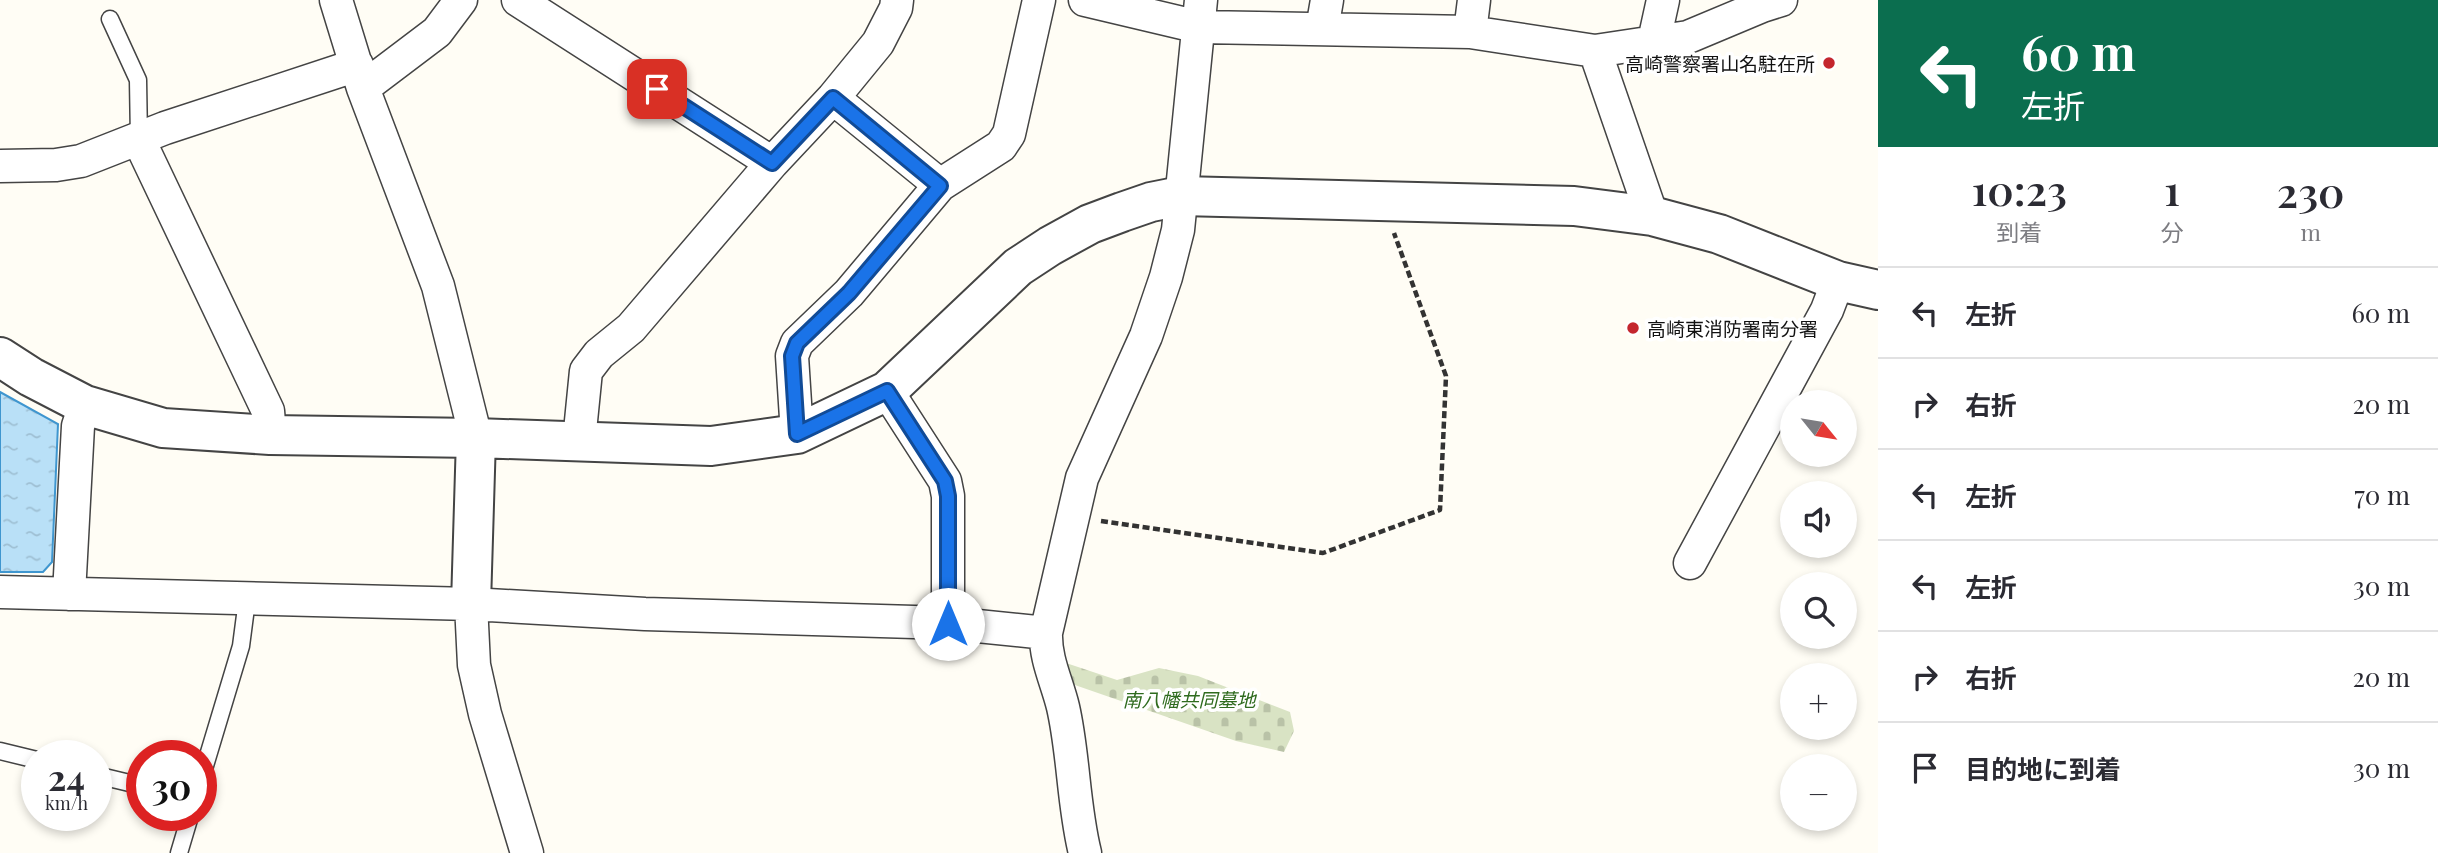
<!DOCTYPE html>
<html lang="ja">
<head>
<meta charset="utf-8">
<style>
	:root { --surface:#fff; --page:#f2f2f3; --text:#2b2b33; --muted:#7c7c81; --line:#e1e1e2 }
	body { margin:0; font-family:"Playfair Display","Noto Sans JP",serif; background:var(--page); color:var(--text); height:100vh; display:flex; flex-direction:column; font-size:26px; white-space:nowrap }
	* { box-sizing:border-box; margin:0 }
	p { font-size:23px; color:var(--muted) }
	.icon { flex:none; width:38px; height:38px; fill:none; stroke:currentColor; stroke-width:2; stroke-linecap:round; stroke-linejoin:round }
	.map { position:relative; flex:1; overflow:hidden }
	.sheet { display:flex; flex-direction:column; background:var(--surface); width:560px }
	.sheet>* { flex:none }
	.guide { background:#0b6e4f; color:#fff; overflow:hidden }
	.needle { width:46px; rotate:120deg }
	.controls { position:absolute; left:1780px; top:390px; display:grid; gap:14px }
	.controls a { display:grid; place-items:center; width:77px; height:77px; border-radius:50%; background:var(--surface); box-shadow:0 4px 10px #0003; font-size:35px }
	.speed { position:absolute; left:21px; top:740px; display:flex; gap:14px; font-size:35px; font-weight:700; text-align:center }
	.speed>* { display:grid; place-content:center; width:91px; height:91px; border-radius:50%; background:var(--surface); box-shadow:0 4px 10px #0003; line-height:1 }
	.speed small { font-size:18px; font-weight:400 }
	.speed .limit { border:10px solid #d22; background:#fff; color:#111 }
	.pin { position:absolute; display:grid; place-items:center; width:60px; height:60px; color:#fff; margin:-30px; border-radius:14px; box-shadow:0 4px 10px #0006 }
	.me { position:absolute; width:77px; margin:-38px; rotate:0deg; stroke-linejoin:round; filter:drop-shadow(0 0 5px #0008) }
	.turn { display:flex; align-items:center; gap:24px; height:147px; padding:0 28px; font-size:32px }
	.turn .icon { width:91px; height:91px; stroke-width:2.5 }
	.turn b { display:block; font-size:49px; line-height:60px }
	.eta { display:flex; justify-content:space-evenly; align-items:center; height:119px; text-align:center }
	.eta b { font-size:42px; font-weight:600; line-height:49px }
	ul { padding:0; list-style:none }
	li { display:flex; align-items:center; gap:21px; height:91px; padding:0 28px; border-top:2px solid var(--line) }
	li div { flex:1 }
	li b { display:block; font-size:26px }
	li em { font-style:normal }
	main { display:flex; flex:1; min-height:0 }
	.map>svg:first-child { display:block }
	.cemetery { fill:url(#cemetery-stones) }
	.water { fill:url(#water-ripples); stroke:#3f96cf; stroke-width:2 }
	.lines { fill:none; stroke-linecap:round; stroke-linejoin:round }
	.service-casing { stroke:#444; stroke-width:19 }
	.minor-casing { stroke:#444; stroke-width:35 }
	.tertiary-casing { stroke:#444; stroke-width:42 }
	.path { stroke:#333; stroke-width:4.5; stroke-dasharray:7 3.5; stroke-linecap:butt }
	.service { stroke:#fff; stroke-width:16 }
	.minor { stroke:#fff; stroke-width:32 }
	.tertiary { stroke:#fff; stroke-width:38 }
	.route-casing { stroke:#114b97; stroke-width:18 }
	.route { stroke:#1a73e8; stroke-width:12 }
	.poi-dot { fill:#c4262e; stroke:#fff; stroke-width:2.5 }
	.labels { text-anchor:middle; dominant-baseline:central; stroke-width:7; stroke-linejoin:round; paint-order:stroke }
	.poi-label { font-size:19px; fill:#111; stroke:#fff; text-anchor:end }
	.park-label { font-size:19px; font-style:italic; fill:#2f6b1f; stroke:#fff }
</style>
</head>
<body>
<main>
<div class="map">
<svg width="1878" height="853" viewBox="0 0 1878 853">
	<defs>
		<pattern id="cemetery-stones" width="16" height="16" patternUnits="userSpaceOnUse" patternTransform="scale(1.75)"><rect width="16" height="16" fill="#d9e3c4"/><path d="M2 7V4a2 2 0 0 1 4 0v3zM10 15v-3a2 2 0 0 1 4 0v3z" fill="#b9c2a7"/></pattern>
		<pattern id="water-ripples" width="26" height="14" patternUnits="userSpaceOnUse" patternTransform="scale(1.75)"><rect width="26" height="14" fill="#b9e0f7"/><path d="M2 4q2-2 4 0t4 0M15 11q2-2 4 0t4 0" fill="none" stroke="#9ebfd3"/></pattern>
	</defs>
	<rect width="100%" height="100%" fill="#fffdf5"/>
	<path class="cemetery" d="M 1066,663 L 1117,680 L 1159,668 L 1198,676 L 1290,712 L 1294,731 L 1284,752 L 1236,741 L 1072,684 Z"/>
	<path class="water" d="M 0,392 L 58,424 L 52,562 L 43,572 L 0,572 Z"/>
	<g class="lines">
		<g class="service-casing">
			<path id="service" d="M 110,19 L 138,80 L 139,140
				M 0,751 L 37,760
				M 96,775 L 142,786
				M 201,779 L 241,646 L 247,600
				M 179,853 L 190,816"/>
		</g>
		<g class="minor-casing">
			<path id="minor" d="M 336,0 L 363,88 L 438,286 L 476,438
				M 518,0 L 772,163
				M 1085,0 L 1199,27 L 1470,32 L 1595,51 L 1688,37 L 1762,6 L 1781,0
				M 1322,29 L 1327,0
				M 1470,32 L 1474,0
				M 1654,41 L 1663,0
				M 1595,51 L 1652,216
				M 363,88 L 437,32 L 461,0
				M 833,98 L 940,185
				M 139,140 L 268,411 L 270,435
				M 0,166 L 56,165 L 81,161 L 165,128 L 357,65
				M 887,391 L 945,481 L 948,496 L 948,623
				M 797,434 L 792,356 L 797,343 L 849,293 L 940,185 L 1001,146 L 1009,134 L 1039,0
				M 579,441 L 586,371 L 599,354 L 631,328 L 772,163 L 833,98 L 878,43 L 896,8 L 897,0
				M 1690,563 L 1827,310 L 1838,281
				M 0,592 L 471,604 L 645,614 L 948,623 L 1046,633
				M 69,594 L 78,426 L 85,405
				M 471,604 L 474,665 L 485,714 L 527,853
				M 1085,853 C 1073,805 1074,755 1063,707 C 1057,682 1045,659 1046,633 L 1082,478 L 1146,336 L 1166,277 L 1178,230 L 1201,0"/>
		</g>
		<g class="tertiary-casing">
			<path id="tertiary" d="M 0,357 L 31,377 L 85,405 L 163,428 L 270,435 L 476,438 L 711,446 L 797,434 L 887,391 L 1018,267 L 1050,246 L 1090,224 L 1122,212 L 1151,202 L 1181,196 L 1574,206 L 1652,216 L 1719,234 L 1838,281 L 1878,290
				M 471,604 L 476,438"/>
		</g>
		<path class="path" d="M 1101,521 L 1323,553 L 1440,510 L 1446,376 L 1394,233"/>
		<use href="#service" class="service"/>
		<use href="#minor" class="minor"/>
		<use href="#tertiary" class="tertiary"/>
	</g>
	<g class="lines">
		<g class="route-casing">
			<path id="route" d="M 657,89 L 772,163 L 833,98 L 940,186 L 849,293 L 797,343 L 792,356 L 797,434 L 887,391 L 945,481 L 948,496 L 948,624"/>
		</g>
		<use href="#route" class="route"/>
	</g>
	<g class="poi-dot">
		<circle cx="1829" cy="63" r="7"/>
		<circle cx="1633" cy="328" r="7"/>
	</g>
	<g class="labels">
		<g class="poi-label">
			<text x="1815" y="63">高崎警察署山名駐在所</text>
			<text x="1647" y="328" text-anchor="start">高崎東消防署南分署</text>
		</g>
		<g class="park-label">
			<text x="1189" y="699">南八幡共同墓地</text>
		</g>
	</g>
</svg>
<div class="controls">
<a><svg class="needle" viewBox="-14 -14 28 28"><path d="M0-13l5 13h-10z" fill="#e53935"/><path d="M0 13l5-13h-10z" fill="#7c7c81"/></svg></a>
<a><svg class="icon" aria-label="sound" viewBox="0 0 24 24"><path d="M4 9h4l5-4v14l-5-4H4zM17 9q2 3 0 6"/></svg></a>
<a><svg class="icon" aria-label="search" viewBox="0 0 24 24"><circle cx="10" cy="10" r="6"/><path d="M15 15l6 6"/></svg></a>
<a>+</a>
<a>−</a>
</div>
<div class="speed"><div>24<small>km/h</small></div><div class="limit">30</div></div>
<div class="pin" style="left:657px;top:89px;background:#d93025"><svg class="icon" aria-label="arrive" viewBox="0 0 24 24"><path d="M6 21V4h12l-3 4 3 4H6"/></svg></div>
<svg class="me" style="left:948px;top:624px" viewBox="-20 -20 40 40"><circle r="19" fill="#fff"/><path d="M0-13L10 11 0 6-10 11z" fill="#1a73e8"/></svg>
</div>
<section class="sheet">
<div class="guide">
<div class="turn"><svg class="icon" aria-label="left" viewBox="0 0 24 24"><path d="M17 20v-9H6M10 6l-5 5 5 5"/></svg><div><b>60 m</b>左折</div></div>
</div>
<div class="eta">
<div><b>10:23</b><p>到着</p></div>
<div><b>1</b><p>分</p></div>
<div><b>230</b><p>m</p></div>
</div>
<ul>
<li><svg class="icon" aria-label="left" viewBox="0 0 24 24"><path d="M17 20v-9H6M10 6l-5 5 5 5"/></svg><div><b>左折</b></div><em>60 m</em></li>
<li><svg class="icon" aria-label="right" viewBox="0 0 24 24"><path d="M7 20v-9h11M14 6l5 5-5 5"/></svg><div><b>右折</b></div><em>20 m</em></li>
<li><svg class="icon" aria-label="left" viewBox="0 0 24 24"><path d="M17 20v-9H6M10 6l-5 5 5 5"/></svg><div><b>左折</b></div><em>70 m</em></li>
<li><svg class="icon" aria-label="left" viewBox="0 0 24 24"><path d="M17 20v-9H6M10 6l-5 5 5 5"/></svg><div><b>左折</b></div><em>30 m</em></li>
<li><svg class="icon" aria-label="right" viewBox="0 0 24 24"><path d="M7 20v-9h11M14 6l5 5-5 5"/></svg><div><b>右折</b></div><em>20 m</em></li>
<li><svg class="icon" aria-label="arrive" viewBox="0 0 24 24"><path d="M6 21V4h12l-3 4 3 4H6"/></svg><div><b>目的地に到着</b></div><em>30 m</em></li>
</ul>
</section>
</main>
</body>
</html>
